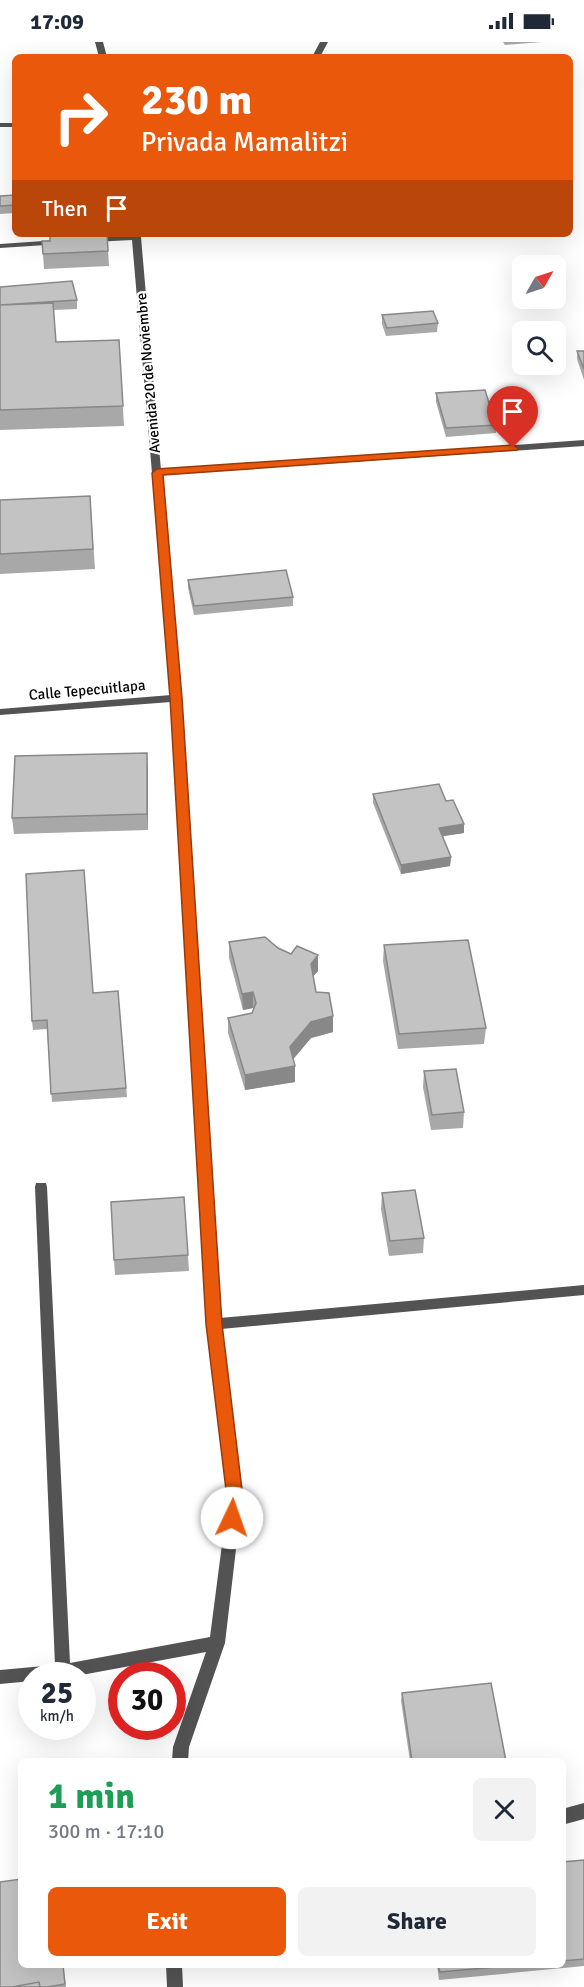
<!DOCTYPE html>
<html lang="en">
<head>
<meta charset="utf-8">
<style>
	:root { --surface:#fff; --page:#f2f2f3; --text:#1f2937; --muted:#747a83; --accent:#ea580c }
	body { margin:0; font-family:Signika,sans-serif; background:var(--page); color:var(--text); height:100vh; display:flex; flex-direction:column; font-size:22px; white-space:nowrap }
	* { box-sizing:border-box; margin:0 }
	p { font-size:20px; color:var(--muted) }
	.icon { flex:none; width:33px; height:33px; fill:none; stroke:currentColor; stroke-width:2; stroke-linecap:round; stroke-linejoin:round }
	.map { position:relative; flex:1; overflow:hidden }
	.details { position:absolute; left:18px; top:1716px; width:548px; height:210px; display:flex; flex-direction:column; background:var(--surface); border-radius:9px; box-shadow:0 6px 24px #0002 }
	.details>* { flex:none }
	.top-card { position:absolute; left:12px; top:12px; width:561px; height:183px; border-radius:9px; box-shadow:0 6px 24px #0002; background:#ea580c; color:#fff; overflow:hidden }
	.needle { width:39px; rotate:51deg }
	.controls { position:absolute; left:512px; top:213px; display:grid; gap:12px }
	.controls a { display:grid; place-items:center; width:54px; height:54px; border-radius:9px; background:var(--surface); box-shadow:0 6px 24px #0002; font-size:30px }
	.speed { position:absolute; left:18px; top:1620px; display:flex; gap:12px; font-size:30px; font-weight:700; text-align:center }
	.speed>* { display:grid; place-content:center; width:78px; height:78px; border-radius:50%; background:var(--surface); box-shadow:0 6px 24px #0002; line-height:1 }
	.speed small { font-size:15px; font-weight:400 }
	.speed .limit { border:9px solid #d22; background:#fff; color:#111 }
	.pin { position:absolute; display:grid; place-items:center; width:51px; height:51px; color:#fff; margin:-62px -26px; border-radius:50% 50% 50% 0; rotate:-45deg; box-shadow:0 0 6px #0007 }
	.pin .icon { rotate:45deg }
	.me { position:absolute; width:66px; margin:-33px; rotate:3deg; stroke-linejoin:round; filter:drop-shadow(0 0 4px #0008) }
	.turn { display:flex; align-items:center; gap:21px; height:126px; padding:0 30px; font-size:27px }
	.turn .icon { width:78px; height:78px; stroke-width:2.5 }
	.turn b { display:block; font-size:42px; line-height:51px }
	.then { display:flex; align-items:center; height:57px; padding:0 30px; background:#0003; gap:12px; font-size:22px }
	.round { display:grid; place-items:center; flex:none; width:63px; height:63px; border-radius:9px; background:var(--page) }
	.overview { display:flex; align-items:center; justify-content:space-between; height:102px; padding:0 30px }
	h1 { font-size:36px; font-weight:800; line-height:45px; color:#1e9e55 }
	.action { display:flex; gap:12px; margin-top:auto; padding:12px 30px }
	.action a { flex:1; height:69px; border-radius:9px; background:var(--accent); color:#fff; font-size:24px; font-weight:800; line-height:69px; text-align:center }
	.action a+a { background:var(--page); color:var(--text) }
	.status { display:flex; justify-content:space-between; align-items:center; height:42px; padding:0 30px; background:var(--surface); direction:ltr }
	.status svg { height:16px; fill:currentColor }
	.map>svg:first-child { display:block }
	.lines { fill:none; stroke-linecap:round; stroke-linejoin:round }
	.street { fill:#535353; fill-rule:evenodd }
	.wall { fill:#a8a8a8 }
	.shaded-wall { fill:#888 }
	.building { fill:#c3c3c3; stroke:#888; stroke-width:1.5 }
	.route { fill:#ea580c; stroke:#983908; stroke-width:1.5 }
	.labels { text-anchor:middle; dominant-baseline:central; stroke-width:4.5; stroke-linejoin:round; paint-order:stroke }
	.street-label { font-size:15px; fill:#000; stroke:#fff }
</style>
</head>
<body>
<div class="status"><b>17:09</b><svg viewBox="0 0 49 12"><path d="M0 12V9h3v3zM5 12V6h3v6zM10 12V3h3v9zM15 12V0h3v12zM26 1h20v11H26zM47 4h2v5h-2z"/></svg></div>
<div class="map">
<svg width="584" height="1945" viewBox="0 0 584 1945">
	<rect width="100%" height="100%" fill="#fff"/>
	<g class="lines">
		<path class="street" d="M 95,0 L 103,0 L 107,15 L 99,15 Z
			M 320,0 L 328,0 L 320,15 L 312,15 Z
			M 0,81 L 15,81 L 15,85 L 0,85 Z
			M 132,192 L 140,192 L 141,195 L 161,428 L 584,398 L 584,404 L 161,433 L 181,656 L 220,1276 L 584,1243 L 584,1253 L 221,1287 L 242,1456 L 225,1601 L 189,1705 L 188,1719 L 172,1719 L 173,1705 L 206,1610 L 76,1634 L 32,1634 L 32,1639 L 0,1642 L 0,1628 L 55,1623 L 35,1145 L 36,1141 L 46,1141 L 47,1145 L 70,1621 L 210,1595 L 228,1456 L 207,1282 L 171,660 L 0,673 L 0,667 L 171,653 L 132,198 L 93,200 L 89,198 L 93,196 Z
			M 58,198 L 62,200 L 61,202 L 0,206 L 0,202 Z
			M 584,1761 L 584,1777 L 562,1783 L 562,1767 Z
			M 166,1923 L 182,1923 L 183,1945 L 167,1945 Z"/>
	</g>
	<path class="wall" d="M 503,0 L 542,0 L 505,3 Z
		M 15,153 L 15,171 L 0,172 L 0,154 Z
		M 107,192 L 109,224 L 44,227 L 43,212 Z
		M 0,245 L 77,258 L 77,267 L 54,268 L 56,300 L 119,298 L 124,384 L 0,388 Z
		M 382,273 L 438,281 L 437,290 L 386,294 L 382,282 Z
		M 577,309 L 584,309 L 584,338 L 577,317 Z
		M 436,351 L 496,383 L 496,391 L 446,395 L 436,360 Z
		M 90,454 L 95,527 L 0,532 L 0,458 Z
		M 188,538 L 293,555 L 293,564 L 194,573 L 188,546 Z
		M 148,727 L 148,788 L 14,792 L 12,776 Z
		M 373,752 L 446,759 L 464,782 L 464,791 L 442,794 L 451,815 L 450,824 L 401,832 L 373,761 Z
		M 229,900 L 278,906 L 318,929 L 313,934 L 316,950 L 333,974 L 333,990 L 311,996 L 293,1017 L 295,1040 L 245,1048 L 228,991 L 228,976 L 252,971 L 254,967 L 253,966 L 243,968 L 229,916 Z
		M 384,903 L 486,986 L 484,1002 L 398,1007 L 383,919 Z
		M 118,949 L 127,1055 L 52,1060 L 47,987 L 33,988 L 32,979 L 93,951 Z
		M 424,1029 L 464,1070 L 463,1086 L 431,1088 L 423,1045 Z
		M 382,1151 L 424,1196 L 423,1211 L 389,1214 L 381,1167 Z
		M 184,1155 L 189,1229 L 115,1233 L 114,1218 Z
		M 402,1651 L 506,1719 L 410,1719 L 401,1659 Z
		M 584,1818 L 584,1924 L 439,1938 L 437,1923 L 562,1923 L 562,1820 Z
		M 21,1923 L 63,1923 L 66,1945 L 0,1945 Z"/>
	<path class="shaded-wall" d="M 147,711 L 148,727 L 148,788 L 147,772 Z
		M 464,782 L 464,791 L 438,795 L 439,786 Z
		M 451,815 L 450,824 L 401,832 L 401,823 Z
		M 318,913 L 318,929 L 311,937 L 311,922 Z
		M 253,950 L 253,966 L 243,968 L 242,952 Z
		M 333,974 L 333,990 L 311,996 L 290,1021 L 290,1005 L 311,980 Z
		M 295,1024 L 295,1040 L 245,1048 L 245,1033 Z"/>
	<path class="building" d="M 15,153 L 15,163 L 0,164 L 0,154 Z
		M 50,192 L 107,192 L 108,209 L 43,212 L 42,199 L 50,199 Z
		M 72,239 L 77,258 L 0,263 L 0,245 Z
		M 53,261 L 56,300 L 119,298 L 123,364 L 0,368 L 0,263 Z
		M 433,269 L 438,281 L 387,286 L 382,273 Z
		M 577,309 L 584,309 L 584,327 Z
		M 485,348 L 496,383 L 446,386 L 436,351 Z
		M 90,454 L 93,507 L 0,512 L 0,458 Z
		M 286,528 L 293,555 L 194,564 L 188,538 Z
		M 147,711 L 147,772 L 12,776 L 15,714 Z
		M 439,742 L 446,759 L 453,758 L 464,782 L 439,786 L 451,815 L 401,823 L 373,752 Z
		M 84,828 L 93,951 L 118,949 L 126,1046 L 51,1052 L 47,978 L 32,979 L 26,832 Z
		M 265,895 L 278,906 L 291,912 L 297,904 L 318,913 L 311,922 L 316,950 L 329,951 L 333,974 L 311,980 L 290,1005 L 295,1024 L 245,1033 L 228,976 L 252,971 L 256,961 L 253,950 L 242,952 L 229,900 Z
		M 468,898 L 486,986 L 399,992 L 384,903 Z
		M 456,1027 L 464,1070 L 432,1073 L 424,1029 Z
		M 415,1148 L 424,1196 L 390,1199 L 382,1151 Z
		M 184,1155 L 188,1213 L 114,1218 L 111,1160 Z
		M 491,1641 L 506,1719 L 412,1719 L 402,1651 Z
		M 584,1818 L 584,1917 L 562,1919 L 562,1820 Z
		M 21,1837 L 21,1923 L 63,1923 L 65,1942 L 47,1945 L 40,1945 L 39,1940 L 12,1945 L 0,1945 L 0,1840 Z
		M 438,1923 L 519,1923 L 440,1930 Z
		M 39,1940 L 40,1945 L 12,1945 Z"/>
	<path class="route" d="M 513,403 L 518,406 L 517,408 L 163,433 L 182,656 L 222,1282 L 243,1456 L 238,1481 L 226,1481 L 224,1476 L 227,1456 L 206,1282 L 170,656 L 152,431 L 157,427 Z"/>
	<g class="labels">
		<g class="street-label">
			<text transform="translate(148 331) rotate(-95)">Avenida 20 de Noviembre</text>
			<text transform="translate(87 648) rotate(-5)">Calle Tepecuitlapa</text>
		</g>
	</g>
</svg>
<div class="controls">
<a><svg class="needle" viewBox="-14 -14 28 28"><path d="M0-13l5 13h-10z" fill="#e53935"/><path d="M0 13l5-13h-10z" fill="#747a83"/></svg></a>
<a><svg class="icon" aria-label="search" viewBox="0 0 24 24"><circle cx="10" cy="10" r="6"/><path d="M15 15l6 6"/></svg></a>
</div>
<div class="speed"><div>25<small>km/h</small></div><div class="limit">30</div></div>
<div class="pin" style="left:513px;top:406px;background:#d93025"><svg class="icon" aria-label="arrive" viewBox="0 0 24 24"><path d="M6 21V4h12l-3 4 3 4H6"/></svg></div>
<svg class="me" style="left:232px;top:1476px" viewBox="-20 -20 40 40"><circle r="19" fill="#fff"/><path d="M0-13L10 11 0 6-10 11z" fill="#ea580c"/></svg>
<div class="top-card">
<div class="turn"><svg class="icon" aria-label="right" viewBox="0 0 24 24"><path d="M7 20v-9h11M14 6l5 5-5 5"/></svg><div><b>230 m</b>Privada Mamalitzi</div></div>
<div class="then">Then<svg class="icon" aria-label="arrive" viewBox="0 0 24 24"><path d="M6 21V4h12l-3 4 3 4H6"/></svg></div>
</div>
<section class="details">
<div class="overview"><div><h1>1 min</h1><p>300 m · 17:10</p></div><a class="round"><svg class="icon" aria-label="close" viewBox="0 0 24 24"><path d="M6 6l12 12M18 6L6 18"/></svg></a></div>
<div class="action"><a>Exit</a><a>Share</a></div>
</section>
</div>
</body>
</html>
